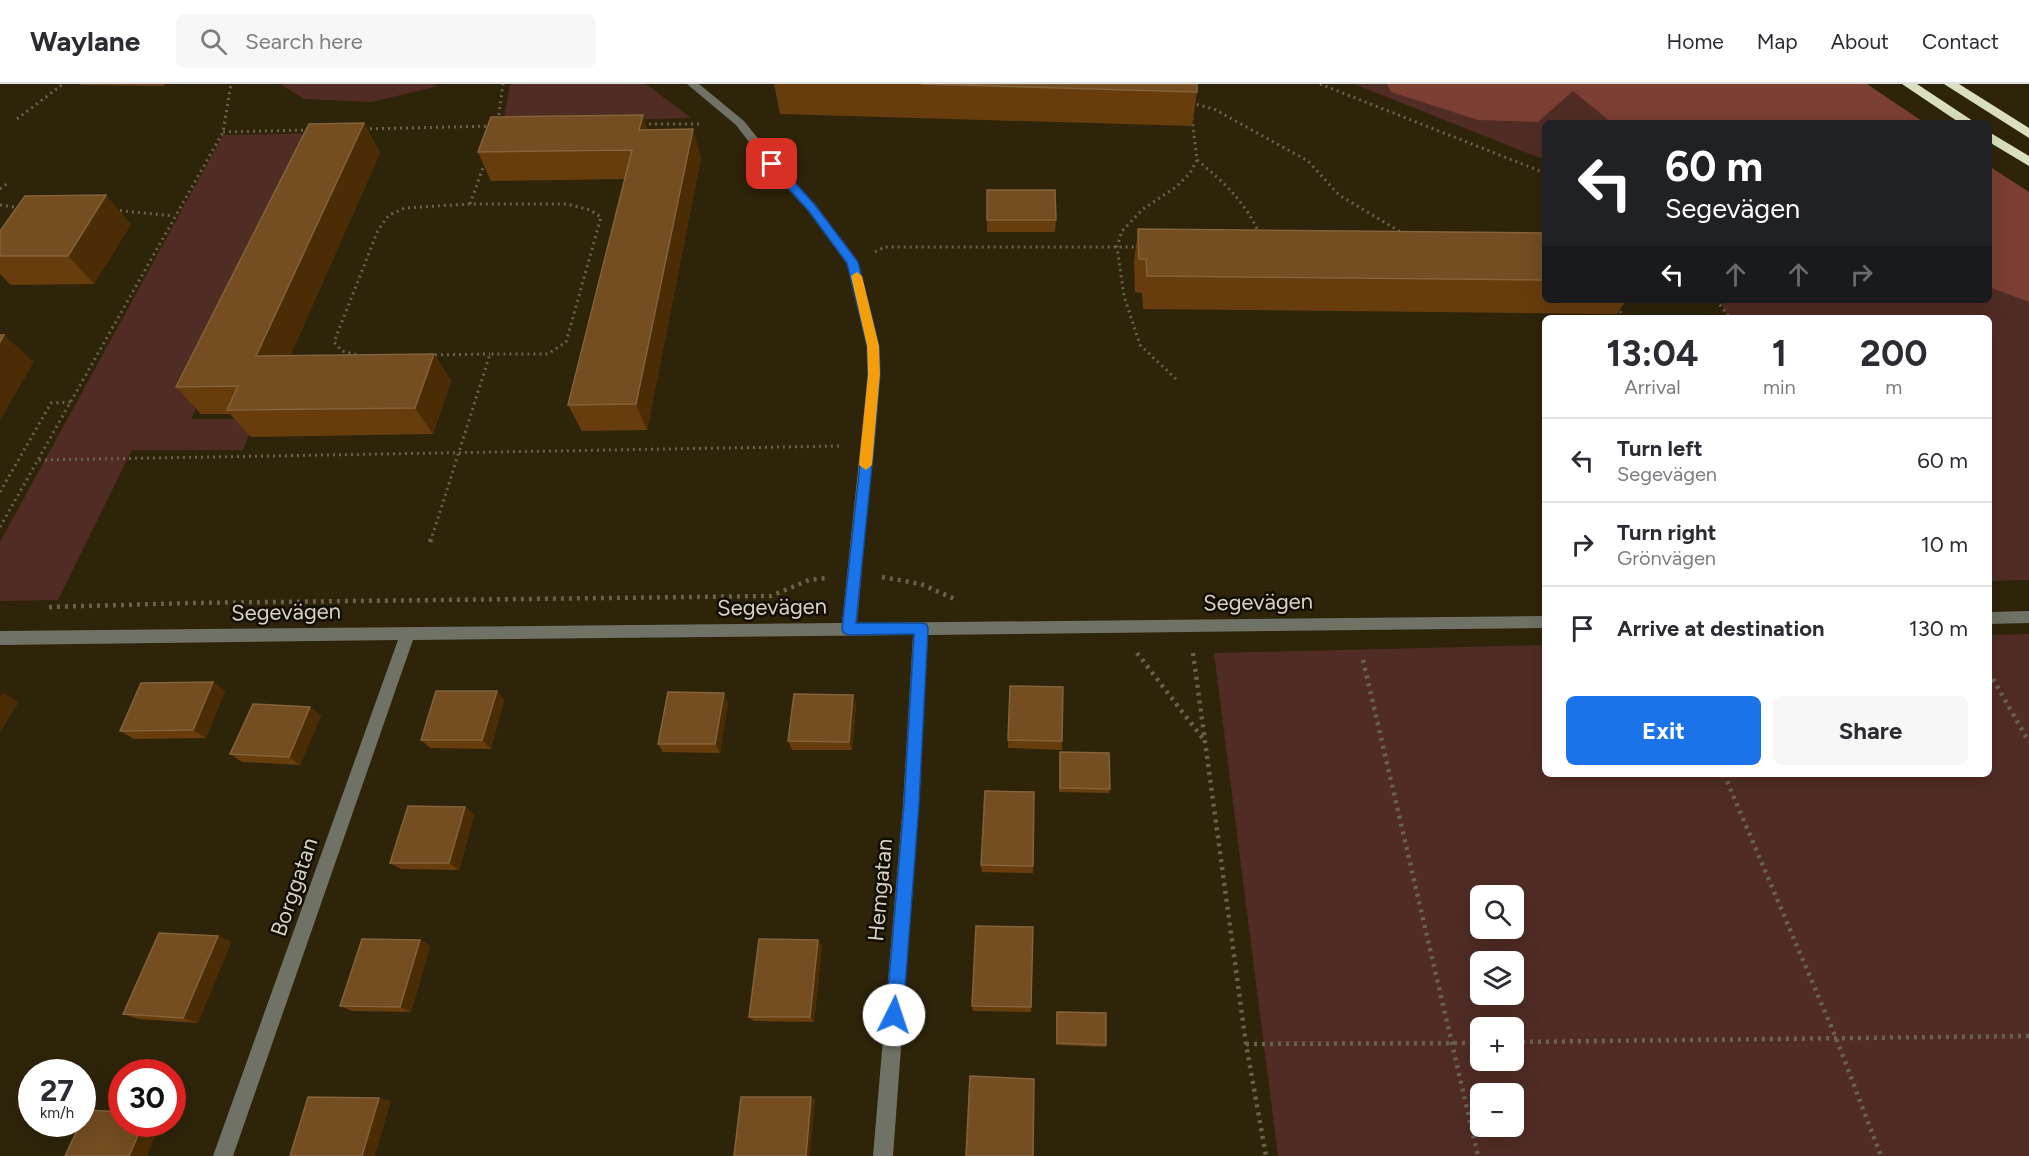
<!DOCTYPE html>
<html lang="en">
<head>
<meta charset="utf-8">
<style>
	:root { --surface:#fff; --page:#f7f7f7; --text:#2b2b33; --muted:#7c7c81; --line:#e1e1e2; --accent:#1a73e8 }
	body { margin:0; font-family:Figtree,sans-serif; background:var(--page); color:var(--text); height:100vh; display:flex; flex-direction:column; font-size:22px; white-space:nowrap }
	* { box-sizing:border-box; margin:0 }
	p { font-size:20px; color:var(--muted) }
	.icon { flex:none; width:33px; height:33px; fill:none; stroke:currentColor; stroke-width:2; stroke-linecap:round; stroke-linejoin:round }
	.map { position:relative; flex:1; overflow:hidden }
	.drawer { position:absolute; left:1542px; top:231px; width:450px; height:462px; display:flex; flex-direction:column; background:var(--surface); border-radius:9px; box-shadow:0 6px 24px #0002 }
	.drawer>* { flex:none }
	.banner { position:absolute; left:1542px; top:36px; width:450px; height:183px; border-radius:9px; box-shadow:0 6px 24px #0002; background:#202124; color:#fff; overflow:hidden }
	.tools { position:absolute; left:1470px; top:801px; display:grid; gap:12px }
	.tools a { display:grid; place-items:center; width:54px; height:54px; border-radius:9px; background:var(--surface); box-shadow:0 6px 24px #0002; font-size:30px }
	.speed { position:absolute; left:18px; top:975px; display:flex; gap:12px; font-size:30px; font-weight:700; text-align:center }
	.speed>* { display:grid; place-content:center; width:78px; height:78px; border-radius:50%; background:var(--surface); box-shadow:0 6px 24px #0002; line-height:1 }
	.speed small { font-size:15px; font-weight:400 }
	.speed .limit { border:9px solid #d22; background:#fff; color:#111 }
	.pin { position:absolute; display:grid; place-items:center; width:51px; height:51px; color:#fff; margin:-26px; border-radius:12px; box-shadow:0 3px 9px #0006 }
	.me { position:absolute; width:66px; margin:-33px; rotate:4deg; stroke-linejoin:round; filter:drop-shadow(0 0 4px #0008) }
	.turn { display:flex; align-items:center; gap:21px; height:126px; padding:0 24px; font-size:27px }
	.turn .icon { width:78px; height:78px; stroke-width:2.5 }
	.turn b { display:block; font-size:42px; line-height:51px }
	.lanes { display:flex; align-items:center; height:57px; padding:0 24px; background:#0003; justify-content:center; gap:30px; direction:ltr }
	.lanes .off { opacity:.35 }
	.eta { display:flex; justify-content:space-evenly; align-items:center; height:102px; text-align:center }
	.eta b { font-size:36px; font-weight:700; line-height:42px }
	.cta { display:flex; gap:12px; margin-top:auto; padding:12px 24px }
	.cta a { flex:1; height:69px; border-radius:9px; background:var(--accent); color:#fff; font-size:24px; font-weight:700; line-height:69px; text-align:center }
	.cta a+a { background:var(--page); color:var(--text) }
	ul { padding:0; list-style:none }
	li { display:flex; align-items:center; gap:18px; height:84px; padding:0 24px; border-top:2px solid var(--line) }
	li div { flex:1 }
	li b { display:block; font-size:22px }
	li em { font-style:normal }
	header { display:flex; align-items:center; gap:36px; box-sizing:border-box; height:84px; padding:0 30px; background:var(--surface); border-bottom:2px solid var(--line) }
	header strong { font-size:28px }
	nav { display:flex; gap:33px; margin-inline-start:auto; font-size:21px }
	.search { width:420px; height:54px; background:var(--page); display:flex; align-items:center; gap:15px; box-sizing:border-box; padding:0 21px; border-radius:9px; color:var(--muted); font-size:22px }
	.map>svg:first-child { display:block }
	.green { fill:#502c25; fill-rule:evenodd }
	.forest { fill:#7c3f33 }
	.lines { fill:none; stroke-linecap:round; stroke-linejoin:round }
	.path-far1 { stroke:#6a624c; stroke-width:3; stroke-dasharray:2 4; stroke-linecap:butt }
	.path { stroke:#6a624c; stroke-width:4.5; stroke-dasharray:3 5; stroke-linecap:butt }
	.minor { fill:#707265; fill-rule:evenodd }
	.highway { fill:#dadfbf; fill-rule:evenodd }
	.wall { fill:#683d0e }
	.shaded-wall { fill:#4c2c04 }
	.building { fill:#744d21; stroke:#84623a; stroke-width:1.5 }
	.route { fill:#1a73e8; stroke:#114b97; stroke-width:1.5 }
	.slow { fill:#f59e0b }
	.labels { text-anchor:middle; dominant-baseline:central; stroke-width:5; stroke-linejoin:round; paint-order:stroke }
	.street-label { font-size:22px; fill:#d8d2c3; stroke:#120e04 }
</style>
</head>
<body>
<header>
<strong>Waylane</strong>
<div class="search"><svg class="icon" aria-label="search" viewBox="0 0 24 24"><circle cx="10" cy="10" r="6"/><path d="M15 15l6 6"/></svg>Search here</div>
<nav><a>Home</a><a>Map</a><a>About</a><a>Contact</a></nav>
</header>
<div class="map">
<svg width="2029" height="1072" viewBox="0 0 2029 1072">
	<rect width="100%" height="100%" fill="#2e240a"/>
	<path class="green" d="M 280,0 L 438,0 L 431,4 L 371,18 L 304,15 Z
		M 510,0 L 646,0 L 691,34 L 503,39 Z
		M 1354,0 L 1865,0 L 1922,39 L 1545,39 L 1545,76 Z
		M 329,49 L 191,335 L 255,335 L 243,366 L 132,366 L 58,516 L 0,517 L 0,458 L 223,51 Z
		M 1989,85 L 2029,112 L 2029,496 L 1989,497 L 1989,234 L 1728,234 L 1720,216 L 1989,216 Z
		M 2029,550 L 2029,1072 L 1278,1072 L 1214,569 L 1545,561 L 1545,690 L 1989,690 L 1989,551 ZM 1480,812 L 1514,812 L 1514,844 L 1480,844 ZM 1480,878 L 1514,878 L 1514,910 L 1480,910 ZM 1480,944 L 1514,944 L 1514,976 L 1480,976 ZM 1480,1010 L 1514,1010 L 1514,1042 L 1480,1042 Z"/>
	<path class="forest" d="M 1387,0 L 1867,0 L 1925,39 L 1612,39 L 1573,7 L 1538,38 L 1478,36 L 1391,8 Z
		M 1989,82 L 2029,108 L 2029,218 L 1989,203 Z"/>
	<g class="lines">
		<path class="path-far1" d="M 1320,0 L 1545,89
			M 1191,19 L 1214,25 L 1308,77 L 1339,111 L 1404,150
			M 17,35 L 63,0
			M 498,37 L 503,0
			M 643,40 L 702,40
			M 364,45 L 492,42
			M 223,48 L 309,46
			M 1197,76 C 1224,98 1246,119 1260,151
			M 0,105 L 8,99
			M 470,120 L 485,78
			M 0,121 L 20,124
			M 114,126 L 174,132
			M 875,168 L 884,163 L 1139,163
			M 1616,216 L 1623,234
			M 1716,216 L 1730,234
			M 429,271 L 490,270
			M 362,272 L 342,267 L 334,258 L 378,146 L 389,131 L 405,124 L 470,120 L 567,120 L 590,126 L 601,133 L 566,258 L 548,270 L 490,270 L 431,456
			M 1176,295 L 1140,261 L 1124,212 L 1117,163 L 1122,147 L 1143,125 L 1176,103 L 1190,89 L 1197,76 L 1192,34
			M 39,376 L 840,362
			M 0,408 L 51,319 L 71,318
			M 0,443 L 223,48 L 231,0"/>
		<path class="path" d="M 430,458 L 431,455
			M 882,493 L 921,500 L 957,516
			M 49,523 L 192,519 L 771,512 L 809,496 L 827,494
			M 1137,569 L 1204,656
			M 1193,569 L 1246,960 L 1266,1072
			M 1363,576 L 1478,1072
			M 1989,588 L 2029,658
			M 1724,690 L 1836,954 L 1881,1072
			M 1514,958 L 2029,952
			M 1246,960 L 1480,959"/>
		<path class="minor" d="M 687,0 L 699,0 L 744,37 L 776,77 L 815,120 L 857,176 L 879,262 L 880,290 L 857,539 L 1545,532 L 1545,544 L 928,551 L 919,720 L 893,1072 L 873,1072 L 903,720 L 913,551 L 413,556 L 233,1072 L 213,1072 L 398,556 L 0,561 L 0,547 L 842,539 L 868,290 L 867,262 L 847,180 L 807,126 L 768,83 L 736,41 Z
			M 2029,527 L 2029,539 L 1989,540 L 1989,528 Z"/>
		<path class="highway" d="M 1902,0 L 1917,0 L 1976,39 L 1960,39 Z
			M 1944,0 L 1959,0 L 2029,44 L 2029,54 Z
			M 1989,48 L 2029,72 L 2029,82 L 1989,58 Z"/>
	</g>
	<path class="wall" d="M 80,0 L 165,0 L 164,2 L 81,1 Z
		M 774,0 L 1197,0 L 1197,8 L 1192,42 L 780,30 Z
		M 364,39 L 380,69 L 290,272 L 434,270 L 451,297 L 433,350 L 251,353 L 230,330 L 201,330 L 176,303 Z
		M 647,46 L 701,74 L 647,346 L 582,347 L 568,321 L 625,95 L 491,97 L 478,68 Z
		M 987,136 L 1056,136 L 1055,148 L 987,148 Z
		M 131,140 L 94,200 L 11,201 L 0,190 L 0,147 Z
		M 1138,145 L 1545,149 L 1545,216 L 1626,216 L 1617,230 L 1143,225 L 1142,209 L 1135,208 L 1134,178 Z
		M 213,598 L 225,607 L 206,654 L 134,655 L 120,647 Z
		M 497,607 L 504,616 L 491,665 L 430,664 L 421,656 Z
		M 728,618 L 720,669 L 663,668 L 658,660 Z
		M 856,620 L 852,666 L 792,666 L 788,657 Z
		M 310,623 L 321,632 L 300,681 L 242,678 L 230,670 Z
		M 1008,656 L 1062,657 L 1062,666 L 1008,664 Z
		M 1059,672 L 1110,705 L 1109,709 L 1059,708 Z
		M 1034,708 L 1033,789 L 982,788 L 981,781 Z
		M 465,723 L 474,731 L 459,786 L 401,785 L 390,779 Z
		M 1033,843 L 1031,928 L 973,927 L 972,922 Z
		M 218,852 L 231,858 L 198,939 L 139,935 L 123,930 Z
		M 420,856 L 430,862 L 411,928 L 352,927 L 340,922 Z
		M 822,862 L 814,938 L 754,937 L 749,933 Z
		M 1056,930 L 1106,961 L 1105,963 L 1056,961 Z"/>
	<path class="shaded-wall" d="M 643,31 L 652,60 L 639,46 Z
		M 364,39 L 380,69 L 278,300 L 256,272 Z
		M 693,45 L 701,74 L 647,346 L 636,320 Z
		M 106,111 L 131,140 L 94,200 L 68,172 Z
		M 4,251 L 34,278 L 0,336 L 0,258 Z
		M 434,270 L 451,297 L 433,350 L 415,324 Z
		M 213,598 L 225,607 L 206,654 L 193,646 Z
		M 497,607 L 504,616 L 491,665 L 482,656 Z
		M 3,609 L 19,618 L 0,648 L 0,614 Z
		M 724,609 L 728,618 L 720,669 L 715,660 Z
		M 853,611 L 856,620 L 852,666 L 849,658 Z
		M 310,623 L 321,632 L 300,681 L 289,673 Z
		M 465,723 L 474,731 L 459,786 L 449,779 Z
		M 218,852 L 231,858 L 198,939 L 183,934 Z
		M 420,856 L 430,862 L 411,928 L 400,923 Z
		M 818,856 L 822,862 L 814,938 L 810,933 Z
		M 811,1013 L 815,1016 L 810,1072 L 806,1072 Z
		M 379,1014 L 391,1017 L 375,1072 L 362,1072 Z
		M 143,1040 L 160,1040 L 147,1072 L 129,1072 Z"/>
	<path class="building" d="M 921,0 L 1197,0 L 1197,8 Z
		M 643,31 L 639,46 L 693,45 L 636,320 L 568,321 L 632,66 L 478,68 L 491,33 Z
		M 364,39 L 256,272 L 434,270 L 415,324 L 227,326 L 238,302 L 176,303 L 309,40 Z
		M 987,106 L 1055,106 L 1056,136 L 987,136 Z
		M 106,111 L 68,172 L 0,172 L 0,147 L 25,112 Z
		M 1138,145 L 1545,149 L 1545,196 L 1147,192 L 1146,175 L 1139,175 Z
		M 0,251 L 4,251 L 0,258 Z
		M 213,598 L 193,646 L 120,647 L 141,599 Z
		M 1010,602 L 1063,603 L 1062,657 L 1008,656 Z
		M 436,607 L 497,607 L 482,656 L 421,656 Z
		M 668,608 L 724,609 L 715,660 L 658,660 Z
		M 794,610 L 853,611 L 849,658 L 788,657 Z
		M 253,620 L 310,623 L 289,673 L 230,670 Z
		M 1060,668 L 1109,669 L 1110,705 L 1060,704 Z
		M 985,707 L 1034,708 L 1033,782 L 981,781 Z
		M 408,722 L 465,723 L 449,779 L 390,779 Z
		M 976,842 L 1033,843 L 1031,923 L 972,922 Z
		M 159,849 L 218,852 L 183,934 L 123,930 Z
		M 362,855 L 420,856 L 400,923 L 340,922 Z
		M 759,855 L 818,856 L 810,933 L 749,933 Z
		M 1057,928 L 1106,929 L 1106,961 L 1057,959 Z
		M 970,992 L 1034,995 L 1033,1072 L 966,1072 Z
		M 308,1013 L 379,1014 L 362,1072 L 290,1072 Z
		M 741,1013 L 811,1013 L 806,1072 L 734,1072 Z
		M 86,1026 L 122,1028 L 122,1040 L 143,1040 L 129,1072 L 65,1072 L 80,1040 L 82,1040 L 82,1035 Z"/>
	<path class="route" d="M 772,76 L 775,77 L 815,121 L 858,178 L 879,262 L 880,290 L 874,362 L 856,539 L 921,539 L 926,540 L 928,544 L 919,720 L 903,931 L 900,937 L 894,940 L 888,937 L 886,931 L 904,720 L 914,550 L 849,551 L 844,549 L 842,545 L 862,362 L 868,290 L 867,262 L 847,179 L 808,126 L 768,82 L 768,77 Z"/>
	<path class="slow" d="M 857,188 L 862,192 L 879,262 L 880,290 L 872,381 L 866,386 L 859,381 L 868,290 L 867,262 L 851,192 Z"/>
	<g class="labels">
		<g class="street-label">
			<text transform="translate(1258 518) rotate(-1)">Segevägen</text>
			<text transform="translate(772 523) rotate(-1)">Segevägen</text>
			<text transform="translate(286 528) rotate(-1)">Segevägen</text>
			<text transform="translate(294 803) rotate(-71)">Borggatan</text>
			<text transform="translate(880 806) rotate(-85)">Hemgatan</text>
		</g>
	</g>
</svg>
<div class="tools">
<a><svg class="icon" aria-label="search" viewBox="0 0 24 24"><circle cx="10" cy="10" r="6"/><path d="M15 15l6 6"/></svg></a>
<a><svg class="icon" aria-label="layers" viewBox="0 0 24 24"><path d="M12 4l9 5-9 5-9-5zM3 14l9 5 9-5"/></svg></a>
<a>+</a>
<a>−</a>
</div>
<div class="speed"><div>27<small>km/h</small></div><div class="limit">30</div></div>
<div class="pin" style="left:772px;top:80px;background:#d93025"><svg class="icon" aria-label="arrive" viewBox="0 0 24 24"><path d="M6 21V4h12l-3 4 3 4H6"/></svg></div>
<svg class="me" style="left:894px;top:931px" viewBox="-20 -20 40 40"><circle r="19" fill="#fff"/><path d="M0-13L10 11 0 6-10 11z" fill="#1a73e8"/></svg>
<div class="banner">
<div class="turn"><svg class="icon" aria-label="left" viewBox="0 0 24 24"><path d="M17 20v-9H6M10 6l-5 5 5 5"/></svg><div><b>60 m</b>Segevägen</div></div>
<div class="lanes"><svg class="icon" aria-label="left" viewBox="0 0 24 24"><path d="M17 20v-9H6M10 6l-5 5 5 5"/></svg><svg class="icon off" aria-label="ahead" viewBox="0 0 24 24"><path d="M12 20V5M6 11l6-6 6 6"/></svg><svg class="icon off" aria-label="ahead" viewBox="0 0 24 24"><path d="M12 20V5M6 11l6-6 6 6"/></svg><svg class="icon off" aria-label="right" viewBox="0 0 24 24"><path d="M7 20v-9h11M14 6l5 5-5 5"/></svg></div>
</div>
<section class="drawer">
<div class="eta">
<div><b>13:04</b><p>Arrival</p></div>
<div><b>1</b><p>min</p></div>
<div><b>200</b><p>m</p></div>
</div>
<ul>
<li><svg class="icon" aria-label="left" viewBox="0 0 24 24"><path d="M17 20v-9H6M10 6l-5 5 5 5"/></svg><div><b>Turn left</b><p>Segevägen</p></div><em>60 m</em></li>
<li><svg class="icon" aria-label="right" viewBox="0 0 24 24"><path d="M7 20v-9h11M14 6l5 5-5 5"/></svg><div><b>Turn right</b><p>Grönvägen</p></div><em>10 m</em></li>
<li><svg class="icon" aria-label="arrive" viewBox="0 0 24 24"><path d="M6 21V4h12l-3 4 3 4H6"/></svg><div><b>Arrive at destination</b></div><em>130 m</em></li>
</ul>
<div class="cta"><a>Exit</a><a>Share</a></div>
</section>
</div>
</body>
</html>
